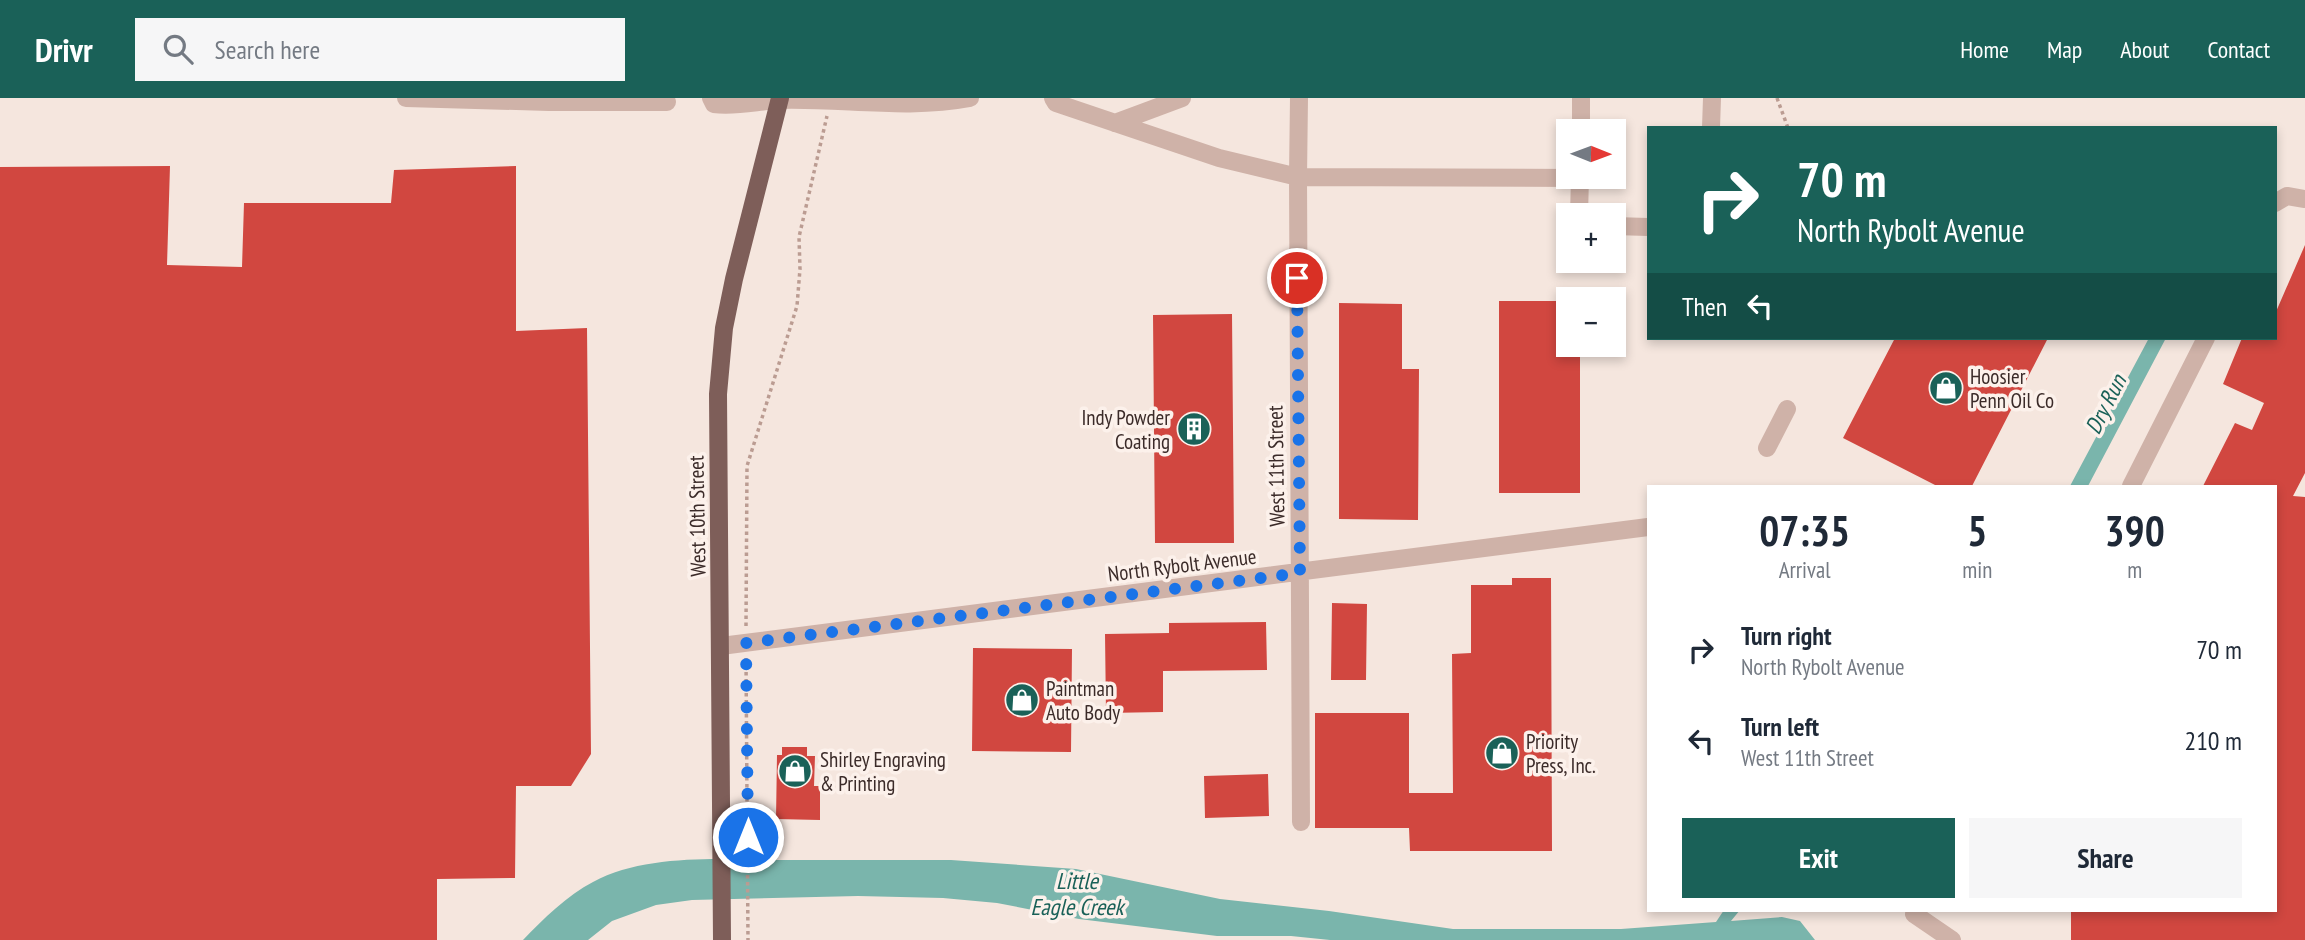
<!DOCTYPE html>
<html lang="en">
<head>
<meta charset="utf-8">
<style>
	:root { --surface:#fff; --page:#f6f6f7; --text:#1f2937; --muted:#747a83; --accent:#1a6158 }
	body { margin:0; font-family:"PT Sans Narrow",sans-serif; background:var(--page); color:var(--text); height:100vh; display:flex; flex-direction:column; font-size:26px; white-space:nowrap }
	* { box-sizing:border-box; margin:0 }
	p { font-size:23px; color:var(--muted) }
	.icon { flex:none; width:38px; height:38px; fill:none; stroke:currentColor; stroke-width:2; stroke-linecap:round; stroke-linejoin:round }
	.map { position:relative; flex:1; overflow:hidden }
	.side { position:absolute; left:1647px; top:387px; width:630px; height:427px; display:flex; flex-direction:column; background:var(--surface); border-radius:0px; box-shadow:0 4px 10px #0003 }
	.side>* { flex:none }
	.hud { position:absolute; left:1647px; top:28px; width:630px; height:214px; border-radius:0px; box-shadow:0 4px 10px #0003; background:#1a6158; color:#fff; overflow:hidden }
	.needle { width:46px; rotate:91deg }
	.controls { position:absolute; left:1556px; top:21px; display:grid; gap:14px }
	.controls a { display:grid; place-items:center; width:70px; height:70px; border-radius:0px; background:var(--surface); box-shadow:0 4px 10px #0003; font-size:35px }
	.pin { position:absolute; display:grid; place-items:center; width:60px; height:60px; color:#fff; margin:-30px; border:4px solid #fff; border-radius:50%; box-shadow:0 2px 7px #0007 }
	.me { position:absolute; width:77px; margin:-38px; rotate:0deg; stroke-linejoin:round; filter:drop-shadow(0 0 5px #0008) }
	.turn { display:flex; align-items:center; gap:24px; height:147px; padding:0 35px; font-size:32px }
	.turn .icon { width:91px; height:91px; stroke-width:2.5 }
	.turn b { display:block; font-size:49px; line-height:60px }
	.then { display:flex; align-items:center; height:66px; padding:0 35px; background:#0003; gap:14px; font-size:26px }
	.eta { display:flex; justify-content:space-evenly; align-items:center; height:119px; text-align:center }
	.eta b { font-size:42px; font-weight:700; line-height:49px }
	.primary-button { display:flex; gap:14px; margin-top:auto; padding:14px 35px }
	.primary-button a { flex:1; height:80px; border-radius:0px; background:var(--accent); color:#fff; font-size:28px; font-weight:700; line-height:80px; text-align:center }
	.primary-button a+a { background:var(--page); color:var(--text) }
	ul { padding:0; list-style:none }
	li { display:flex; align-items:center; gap:21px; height:91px; padding:0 35px }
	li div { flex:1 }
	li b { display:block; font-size:26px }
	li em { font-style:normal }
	header { display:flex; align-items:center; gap:42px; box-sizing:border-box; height:98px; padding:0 35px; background:var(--accent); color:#fff }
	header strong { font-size:33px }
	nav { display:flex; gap:38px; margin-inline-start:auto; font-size:24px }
	.search { width:490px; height:63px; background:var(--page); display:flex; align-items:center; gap:18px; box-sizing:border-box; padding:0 24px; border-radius:0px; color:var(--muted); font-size:26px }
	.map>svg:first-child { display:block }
	.water { fill:#7ab5ac }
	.building { fill:#d14740 }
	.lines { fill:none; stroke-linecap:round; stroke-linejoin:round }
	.path { stroke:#bb9c92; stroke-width:3.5; stroke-dasharray:3.5 3.5; stroke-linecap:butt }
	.minor { stroke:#cfb2a8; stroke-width:18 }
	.major { stroke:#7e5e59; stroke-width:18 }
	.route { stroke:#1a73e8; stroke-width:12; stroke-dasharray:0 21.6 }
	.labels { text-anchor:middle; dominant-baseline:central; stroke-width:7; stroke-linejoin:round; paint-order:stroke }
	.poi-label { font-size:21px; fill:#3b2b29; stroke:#fcf1eb; text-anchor:start }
	.street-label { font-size:21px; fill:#3b2b29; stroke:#fcf1eb }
	.water-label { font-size:23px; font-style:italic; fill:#1a6158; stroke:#fcf1eb }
</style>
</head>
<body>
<header>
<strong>Drivr</strong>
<div class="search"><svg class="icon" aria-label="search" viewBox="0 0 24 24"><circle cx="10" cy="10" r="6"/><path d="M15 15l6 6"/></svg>Search here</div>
<nav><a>Home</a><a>Map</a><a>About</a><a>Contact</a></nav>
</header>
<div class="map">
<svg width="2305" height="842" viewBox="0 0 2305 842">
	<rect width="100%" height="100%" fill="#f5e6de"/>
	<path class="water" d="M 2149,240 L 2166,240 L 2088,388 L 2070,388 Z
		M 789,762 L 951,762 L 1076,771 L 1220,801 L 1329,813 L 1453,831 L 1621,831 L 1716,824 L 1724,812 L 1740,812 L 1731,823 L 1782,819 L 1800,823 L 1815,842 L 1330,842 L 1291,838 L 1217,838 L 1079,821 L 997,805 L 943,800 L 858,798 L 692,802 L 656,807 L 612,823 L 588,842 L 523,842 C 543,821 568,797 593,784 C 649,754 728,762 789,762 Z"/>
	<path class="building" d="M 170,68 L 167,167 L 242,169 L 244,105 L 391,105 L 394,72 L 516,68 L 516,233 L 587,230 L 591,656 L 571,688 L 516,688 L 515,780 L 437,781 L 437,842 L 0,842 L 0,69 Z
		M 2305,147 L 2305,375 L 2293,398 L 2305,399 L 2305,842 L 2071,842 L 2071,812 L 2275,812 L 2275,388 L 2203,388 L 2235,325 L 2252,332 L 2264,305 L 2223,286 L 2242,240 L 2275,240 L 2275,216 Z
		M 1499,203 L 1568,203 L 1568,247 L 1580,247 L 1580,395 L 1499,395 Z
		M 1339,205 L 1402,206 L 1402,271 L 1419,271 L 1418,422 L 1339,421 Z
		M 1232,216 L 1234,445 L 1155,445 L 1153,217 Z
		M 1895,240 L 2048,240 L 1972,388 L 1937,388 L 1843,340 Z
		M 1512,480 L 1551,480 L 1552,753 L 1410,753 L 1409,730 L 1315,730 L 1315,615 L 1409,615 L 1409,695 L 1453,695 L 1452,556 L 1471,555 L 1471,487 L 1512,487 Z
		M 1332,505 L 1367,506 L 1366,582 L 1331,582 Z
		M 1266,524 L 1267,572 L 1163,573 L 1163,614 L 1106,615 L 1105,536 L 1169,535 L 1169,525 Z
		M 973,550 L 1072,551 L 1071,654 L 972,653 Z
		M 782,649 L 807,649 L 807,658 L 815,658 L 814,688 L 820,688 L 820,722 L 776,721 L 777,657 L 782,657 Z
		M 1268,676 L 1269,718 L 1205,720 L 1204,678 Z"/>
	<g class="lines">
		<path class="path" d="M 1777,0 L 1788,30
			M 746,528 L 747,368 L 797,208 L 800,171 L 799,139 L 827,18
			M 746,560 L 748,842"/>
		<path class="minor" d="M 406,0 L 549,4 L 667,4
			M 711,0 L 714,6 C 736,9 758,3 779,2 C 843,0 907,12 970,0
			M 1053,0 L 1056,5 L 1219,60 L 1298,79 L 1299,0
			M 1115,25 L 1182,0
			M 1711,30 L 1712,0
			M 1581,33 L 1581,0
			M 2275,105 L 2287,98 L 2305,101
			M 1579,117 L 1580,79
			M 1614,128 L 1648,129
			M 1767,350 L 1787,311
			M 2131,388 L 2206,240
			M 721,548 L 1648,429
			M 1301,724 L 1298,79 L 1580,80
			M 1916,812 L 1914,816 L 1952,842"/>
		<path class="major" d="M 722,842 L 718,296 L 724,230 L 734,181 L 780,0"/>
	</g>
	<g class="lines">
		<path class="route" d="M 748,739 L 746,545 L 1300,475 L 1297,180"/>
	</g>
	<defs>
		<g id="shop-disc" transform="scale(1.75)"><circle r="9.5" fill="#1a6158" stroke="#fcf1eb"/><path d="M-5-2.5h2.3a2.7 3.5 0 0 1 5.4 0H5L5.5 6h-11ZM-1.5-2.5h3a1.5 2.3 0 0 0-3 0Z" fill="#fff"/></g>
		<g id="building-disc" transform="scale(1.75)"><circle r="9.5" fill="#1a6158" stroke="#fcf1eb"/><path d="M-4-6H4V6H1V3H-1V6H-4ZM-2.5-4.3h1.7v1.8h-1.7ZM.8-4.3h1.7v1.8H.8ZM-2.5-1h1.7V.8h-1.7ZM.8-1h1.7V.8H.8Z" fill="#fff"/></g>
	</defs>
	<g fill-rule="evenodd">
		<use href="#shop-disc" x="1946" y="290"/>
		<use href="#building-disc" x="1194" y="331"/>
		<use href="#shop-disc" x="1022" y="602"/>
		<use href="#shop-disc" x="1502" y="655"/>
		<use href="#shop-disc" x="795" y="673"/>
	</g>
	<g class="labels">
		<g class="poi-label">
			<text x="1970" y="278">Hoosier<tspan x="1970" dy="24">Penn Oil Co</tspan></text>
			<text x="1170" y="319" text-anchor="end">Indy Powder<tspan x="1170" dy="24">Coating</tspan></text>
			<text x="1046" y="590">Paintman<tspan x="1046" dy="24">Auto Body</tspan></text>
			<text x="1526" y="643">Priority<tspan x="1526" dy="24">Press, Inc.</tspan></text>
			<text x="820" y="661">Shirley Engraving<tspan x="820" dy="24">&amp; Printing</tspan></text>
		</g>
		<g class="street-label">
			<text transform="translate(1276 368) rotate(-91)">West 11th Street</text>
			<text transform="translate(697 418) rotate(-91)">West 10th Street</text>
			<text transform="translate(1182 467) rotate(-7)">North Rybolt Avenue</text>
		</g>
		<g class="water-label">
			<text transform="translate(2105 306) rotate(-63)">Dry Run</text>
			<text x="1077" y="782">Little<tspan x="1077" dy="26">Eagle Creek</tspan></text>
		</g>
	</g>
</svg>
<div class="controls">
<a><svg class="needle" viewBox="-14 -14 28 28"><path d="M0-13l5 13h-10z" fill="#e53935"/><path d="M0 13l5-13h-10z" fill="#747a83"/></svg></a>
<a>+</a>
<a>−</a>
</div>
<div class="pin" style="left:1297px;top:180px;background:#d93025"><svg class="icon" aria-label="arrive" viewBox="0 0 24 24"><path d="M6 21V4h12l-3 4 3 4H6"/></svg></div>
<svg class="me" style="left:748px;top:739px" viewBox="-20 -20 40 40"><circle r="17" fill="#1a73e8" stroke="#fff" stroke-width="3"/><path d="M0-11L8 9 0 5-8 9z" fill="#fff"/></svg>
<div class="hud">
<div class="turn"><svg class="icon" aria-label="right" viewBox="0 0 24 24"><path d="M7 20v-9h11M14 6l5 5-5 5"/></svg><div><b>70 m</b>North Rybolt Avenue</div></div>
<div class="then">Then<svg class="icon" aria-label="left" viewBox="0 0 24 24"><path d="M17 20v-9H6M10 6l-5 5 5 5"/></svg></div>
</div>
<section class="side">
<div class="eta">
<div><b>07:35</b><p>Arrival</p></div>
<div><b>5</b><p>min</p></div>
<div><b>390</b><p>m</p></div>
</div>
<ul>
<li><svg class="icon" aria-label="right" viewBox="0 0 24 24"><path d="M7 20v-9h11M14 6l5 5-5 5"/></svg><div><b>Turn right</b><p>North Rybolt Avenue</p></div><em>70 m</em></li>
<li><svg class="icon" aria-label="left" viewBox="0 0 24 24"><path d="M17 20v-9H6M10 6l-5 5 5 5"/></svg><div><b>Turn left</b><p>West 11th Street</p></div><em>210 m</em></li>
</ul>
<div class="primary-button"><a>Exit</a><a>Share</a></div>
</section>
</div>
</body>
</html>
